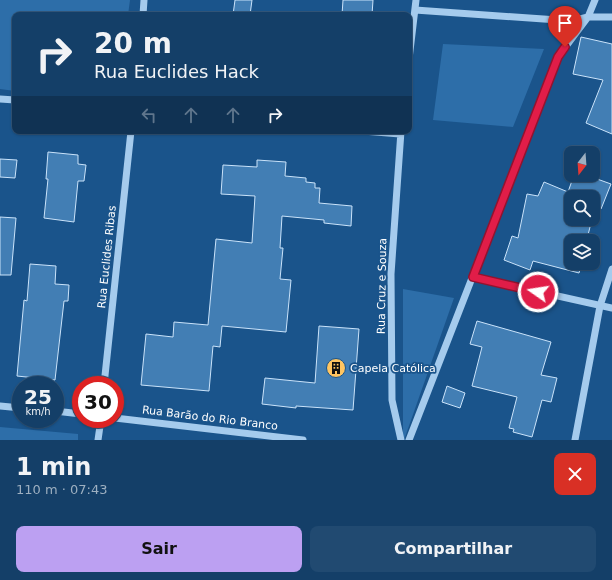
<!DOCTYPE html>
<html lang="pt">
<head>
<meta charset="utf-8">
<style>
	:root { --surface:#143f68; --page:#214a71; --text:#f1f3f6; --muted:#9dafc0; --line:#33587c; --accent:#bca0f2 }
	body { margin:0; font-family:"DejaVu Sans",sans-serif; background:var(--page); color:var(--text); height:100vh; display:flex; flex-direction:column; font-size:15px; white-space:nowrap }
	* { box-sizing:border-box; margin:0 }
	p { font-size:13px; color:var(--muted) }
	.icon { flex:none; width:22px; height:22px; fill:none; stroke:currentColor; stroke-width:2; stroke-linecap:round; stroke-linejoin:round }
	.map { position:relative; height:440px; overflow:hidden }
	.panel { display:flex; flex-direction:column; background:var(--surface); flex:1 }
	.panel>* { flex:none }
	.guide { position:absolute; left:12px; top:12px; width:400px; height:122px; border-radius:8px; box-shadow:0 1px 3px #0004,0 0 0 1px var(--line); background:#143f68; color:var(--text); overflow:hidden }
	.needle { width:26px; rotate:197deg }
	.fabs { position:absolute; left:564px; top:146px; display:grid; gap:8px }
	.fabs a { display:grid; place-items:center; width:36px; height:36px; border-radius:8px; background:var(--surface); box-shadow:0 1px 3px #0004,0 0 0 1px var(--line); font-size:20px }
	.speed { position:absolute; left:12px; top:376px; display:flex; gap:8px; font-size:20px; font-weight:700; text-align:center }
	.speed>* { display:grid; place-content:center; width:52px; height:52px; border-radius:50%; background:var(--surface); box-shadow:0 1px 3px #0004,0 0 0 1px var(--line); line-height:1 }
	.speed small { font-size:10px; font-weight:400 }
	.speed .limit { border:6px solid #d22; background:#fff; color:#111 }
	.pin { position:absolute; display:grid; place-items:center; width:34px; height:34px; color:#fff; margin:-41px -17px; border-radius:50% 50% 50% 0; rotate:-45deg; box-shadow:0 0 4px #0007 }
	.pin .icon { rotate:45deg }
	.me { position:absolute; width:44px; margin:-22px; rotate:283deg; stroke-linejoin:round; filter:drop-shadow(0 0 3px #0008) }
	.turn { display:flex; align-items:center; gap:14px; height:84px; padding:0 16px; font-size:18px }
	.turn .icon { width:52px; height:52px; stroke-width:2.5 }
	.turn b { display:block; font-size:28px; line-height:34px }
	.lanes { display:flex; align-items:center; height:38px; padding:0 16px; background:#0003; justify-content:center; gap:20px; direction:ltr }
	.lanes .off { opacity:.35 }
	.round { display:grid; place-items:center; flex:none; width:42px; height:42px; border-radius:8px; background:var(--page) }
	.summary { display:flex; align-items:center; justify-content:space-between; height:68px; padding:0 16px }
	h1 { font-size:24px; font-weight:700; line-height:30px }
	.cta { display:flex; gap:8px; margin-top:auto; padding:8px 16px }
	.cta a { flex:1; height:46px; border-radius:8px; background:var(--accent); color:#111; font-size:16px; font-weight:700; line-height:46px; text-align:center }
	.cta a+a { background:var(--page); color:var(--text) }
	.map>svg:first-child { display:block }
	.green { fill:#2d6ea9 }
	.building { fill:#427eb4; stroke:#cae3fa }
	.lines { fill:none; stroke-linecap:round; stroke-linejoin:round }
	.minor { stroke:#a5cbed; stroke-width:7 }
	.route-casing { stroke:#92132f; stroke-width:10 }
	.route { stroke:#e11d48; stroke-width:7 }
	.labels { text-anchor:middle; dominant-baseline:central; stroke-width:3.5; stroke-linejoin:round; paint-order:stroke }
	.street-label { font-size:11px; fill:#fff; stroke:#1a548b }
	.poi-label { font-size:11px; fill:#fff; stroke:#1a548b; text-anchor:start }
</style>
</head>
<body>
<div class="map">
<svg width="612" height="440" viewBox="0 0 612 440">
	<rect width="100%" height="100%" fill="#1a548b"/>
	<path class="green" d="M 0,0 L 130,0 L 128,15 L 15,15 L 15,91 L 0,89 Z
		M 443,44 L 544,49 L 513,127 L 433,120 Z
		M 403,289 L 454,298 L 404,440 L 403,440 Z
		M 0,427 L 78,434 L 78,440 L 0,440 Z"/>
	<path class="building" d="M 235,0 L 252,0 L 250,15 L 233,15 Z
		M 343,0 L 373,0 L 372,15 L 342,15 Z
		M 581,37 L 612,44 L 612,134 L 586,123 L 603,80 L 573,74 Z
		M 48,152 L 78,155 L 78,164 L 86,165 L 84,181 L 78,181 L 74,222 L 44,218 L 48,179 L 46,179 Z
		M 0,159 L 17,160 L 15,178 L 0,177 Z
		M 257,160 L 286,162 L 285,176 L 306,178 L 306,182 L 315,183 L 315,188 L 320,188 L 319,203 L 352,206 L 351,226 L 324,223 L 324,220 L 282,216 L 280,248 L 283,248 L 280,279 L 291,280 L 286,332 L 222,326 L 220,347 L 213,346 L 209,391 L 141,385 L 146,334 L 173,337 L 174,322 L 208,325 L 216,239 L 252,243 L 255,196 L 221,194 L 223,165 L 257,167 Z
		M 574,175 L 586,175 L 611,184 L 601,209 L 595,207 L 593,215 L 593,197 L 571,197 L 571,219 L 592,219 L 587,239 L 588,239 L 587,241 L 571,241 L 571,263 L 582,263 L 579,273 L 533,261 L 530,270 L 504,260 L 512,236 L 518,238 L 527,194 L 538,196 L 544,182 L 568,192 Z
		M 0,217 L 16,218 L 11,275 L 0,275 Z
		M 30,264 L 56,266 L 55,284 L 69,285 L 68,301 L 64,301 L 55,380 L 17,376 L 24,300 L 27,301 Z
		M 477,321 L 551,342 L 541,375 L 557,378 L 551,402 L 542,400 L 532,437 L 513,432 L 514,429 L 509,428 L 517,397 L 472,386 L 482,347 L 470,344 Z
		M 319,326 L 359,329 L 353,410 L 296,406 L 296,408 L 262,404 L 265,378 L 315,383 Z
		M 447,386 L 465,393 L 460,408 L 442,402 Z"/>
	<g class="lines">
		<path class="minor" d="M 415,10 L 572,21 L 588,17 L 612,17
			M 143,15 L 144,0
			M 409,59 L 416,0
			M 0,99 L 15,100
			M 363,131 L 400,134
			M 401,131 L 391,274 L 392,400 L 401,440
			M 473,277 L 612,308
			M 104,385 L 131,131
			M 0,406 L 21,408
			M 55,411 L 81,414
			M 115,418 L 303,440
			M 98,440 L 101,419
			M 409,440 L 558,57 L 588,17 L 595,0
			M 575,440 L 600,306 L 612,269"/>
	</g>
	<g class="lines">
		<g class="route-casing">
			<path id="route" d="M 538,292 L 473,277 L 558,57 L 565,47"/>
		</g>
		<use href="#route" class="route"/>
	</g>
	<defs>
		<g id="building-disc" transform="scale(1)"><circle r="9.5" fill="#ffc561" stroke="#1a548b"/><path d="M-4-6H4V6H1V3H-1V6H-4ZM-2.5-4.3h1.7v1.8h-1.7ZM.8-4.3h1.7v1.8H.8ZM-2.5-1h1.7V.8h-1.7ZM.8-1h1.7V.8H.8Z" fill="#111"/></g>
	</defs>
	<g fill-rule="evenodd">
		<use href="#building-disc" x="336" y="368"/>
	</g>
	<g class="labels">
		<g class="street-label">
			<text transform="translate(107 257) rotate(-84)">Rua Euclides Ribas</text>
			<text transform="translate(382 286) rotate(-89)">Rua Cruz e Souza</text>
			<text transform="translate(210 418) rotate(7)">Rua Barão do Rio Branco</text>
		</g>
		<g class="poi-label">
			<text x="350" y="368">Capela Católica</text>
		</g>
	</g>
</svg>
<div class="fabs">
<a><svg class="needle" viewBox="-14 -14 28 28"><path d="M0-13l5 13h-10z" fill="#e53935"/><path d="M0 13l5-13h-10z" fill="#9dafc0"/></svg></a>
<a><svg class="icon" aria-label="search" viewBox="0 0 24 24"><circle cx="10" cy="10" r="6"/><path d="M15 15l6 6"/></svg></a>
<a><svg class="icon" aria-label="layers" viewBox="0 0 24 24"><path d="M12 4l9 5-9 5-9-5zM3 14l9 5 9-5"/></svg></a>
</div>
<div class="speed"><div>25<small>km/h</small></div><div class="limit">30</div></div>
<div class="pin" style="left:565px;top:47px;background:#d93025"><svg class="icon" aria-label="arrive" viewBox="0 0 24 24"><path d="M6 21V4h12l-3 4 3 4H6"/></svg></div>
<svg class="me" style="left:538px;top:292px" viewBox="-20 -20 40 40"><circle r="17" fill="#e11d48" stroke="#fff" stroke-width="3"/><path d="M0-11L8 9 0 5-8 9z" fill="#fff"/></svg>
<div class="guide">
<div class="turn"><svg class="icon" aria-label="right" viewBox="0 0 24 24"><path d="M7 20v-9h11M14 6l5 5-5 5"/></svg><div><b>20 m</b>Rua Euclides Hack</div></div>
<div class="lanes"><svg class="icon off" aria-label="left" viewBox="0 0 24 24"><path d="M17 20v-9H6M10 6l-5 5 5 5"/></svg><svg class="icon off" aria-label="ahead" viewBox="0 0 24 24"><path d="M12 20V5M6 11l6-6 6 6"/></svg><svg class="icon off" aria-label="ahead" viewBox="0 0 24 24"><path d="M12 20V5M6 11l6-6 6 6"/></svg><svg class="icon" aria-label="right" viewBox="0 0 24 24"><path d="M7 20v-9h11M14 6l5 5-5 5"/></svg></div>
</div>
</div>
<section class="panel">
<div class="summary"><div><h1>1 min</h1><p>110 m · 07:43</p></div><a class="round" style="background:#d93025;color:#fff"><svg class="icon" aria-label="close" viewBox="0 0 24 24"><path d="M6 6l12 12M18 6L6 18"/></svg></a></div>
<div class="cta"><a>Sair</a><a>Compartilhar</a></div>
</section>
</body>
</html>
